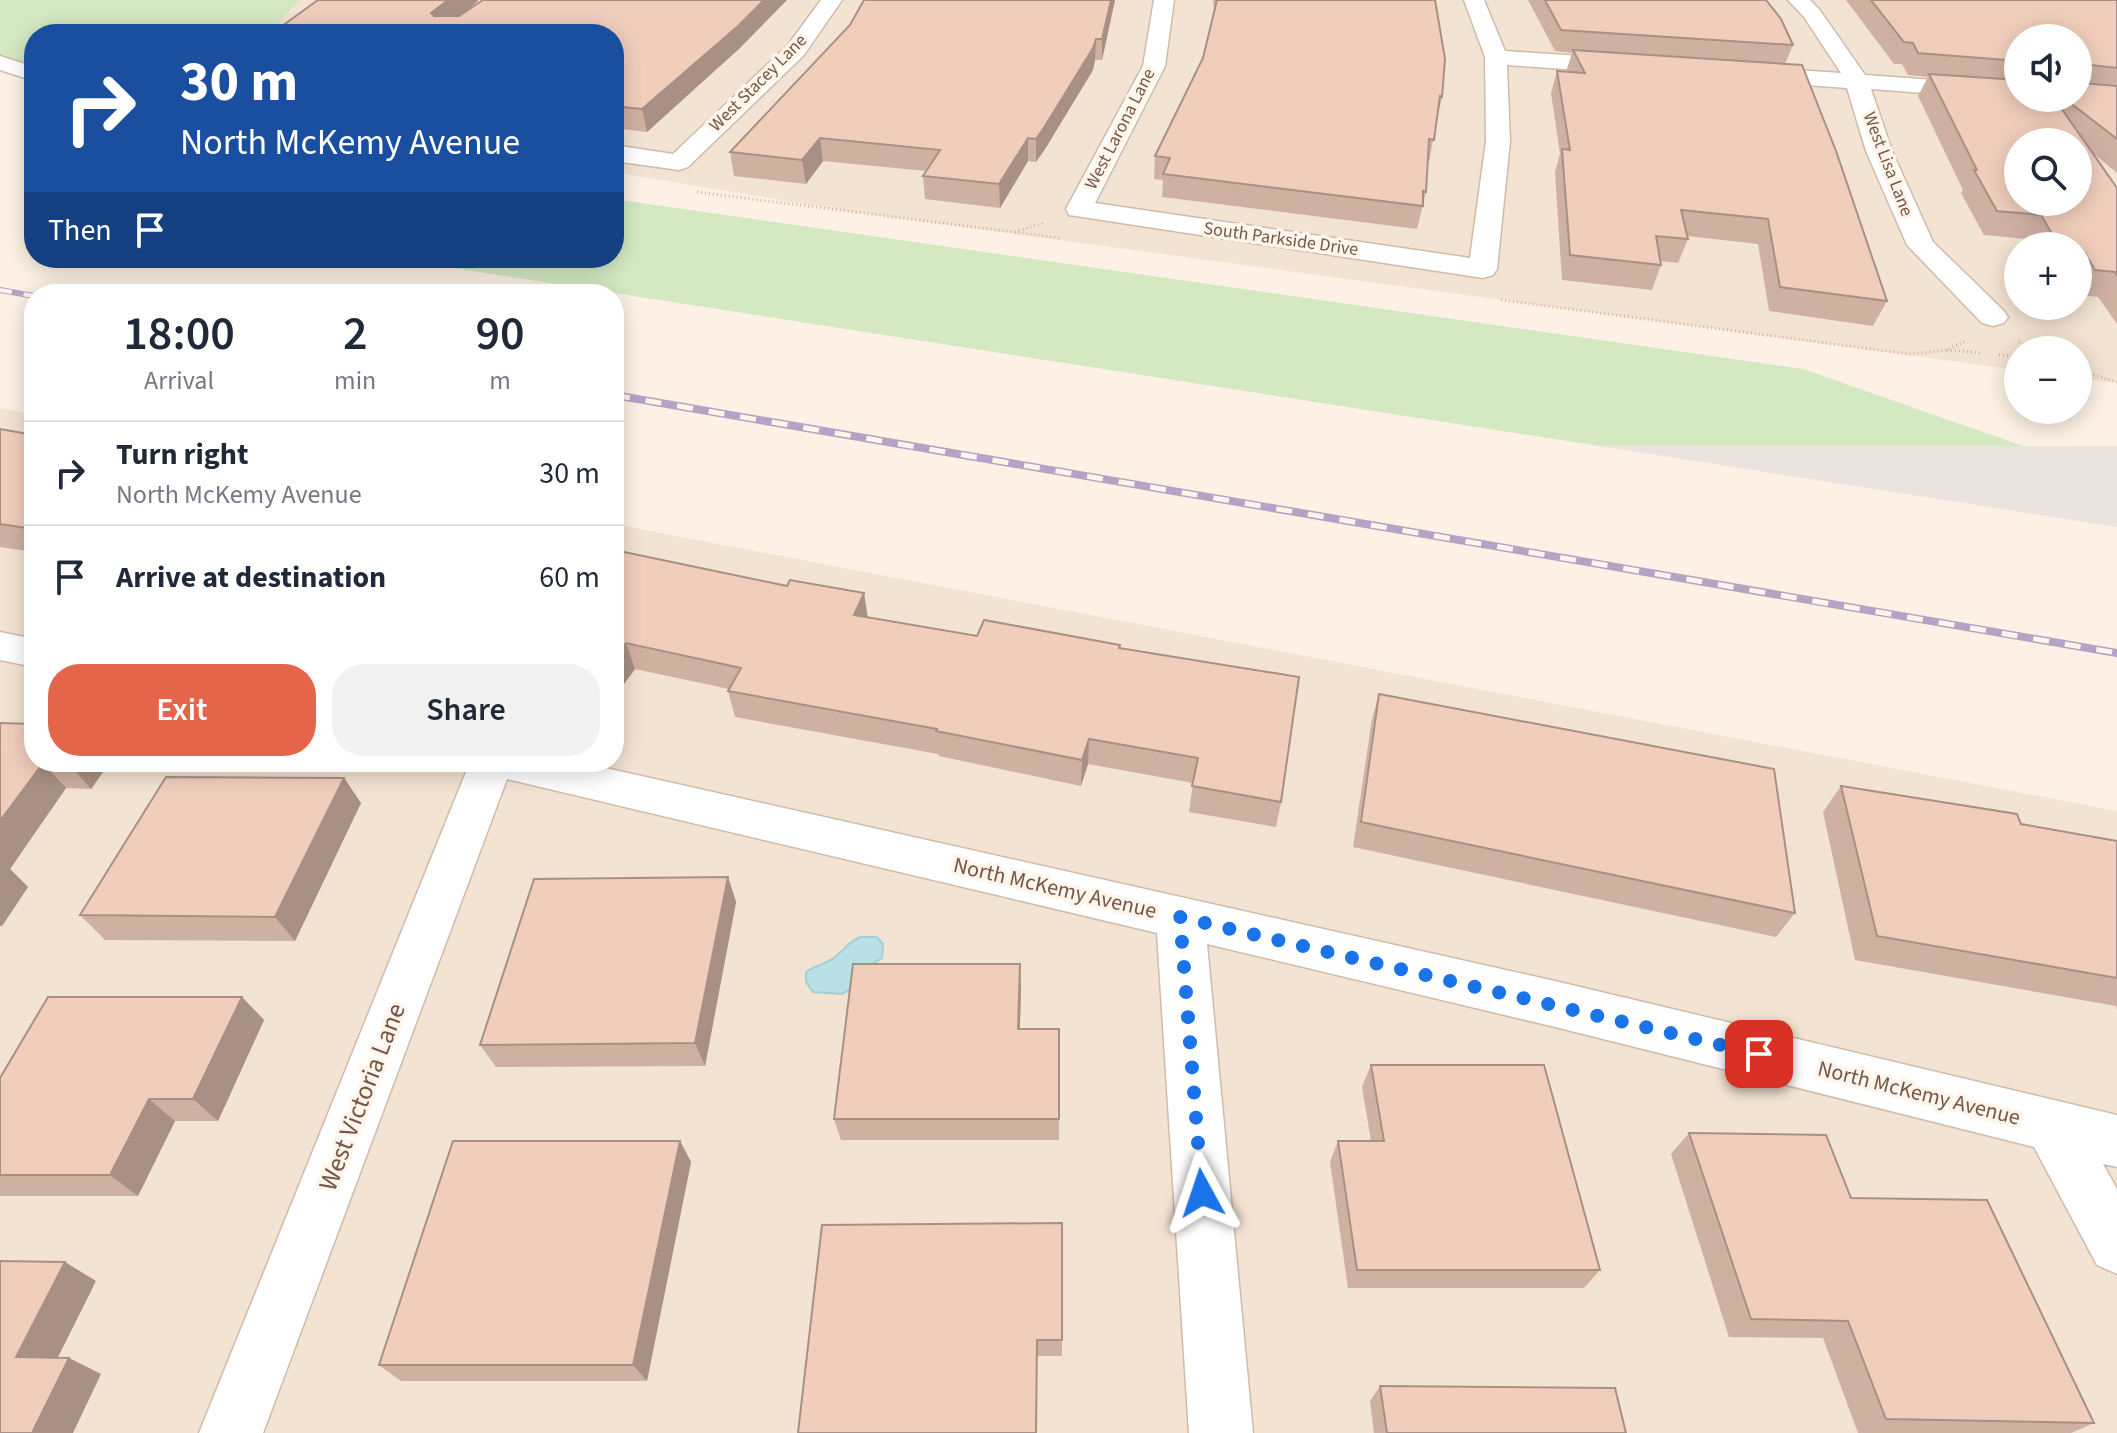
<!DOCTYPE html>
<html lang="en">
<head>
<meta charset="utf-8">
<style>
	:root { --surface:#fff; --page:#f2f2f3; --text:#1f2937; --muted:#747a83; --line:#e0e1e3; --accent:#e4654a }
	body { margin:0; font-family:"Source Sans 3",sans-serif; background:var(--page); color:var(--text); height:100vh; display:flex; flex-direction:column; font-size:30px; white-space:nowrap }
	* { box-sizing:border-box; margin:0 }
	p { font-size:26px; color:var(--muted) }
	.icon { flex:none; width:44px; height:44px; fill:none; stroke:currentColor; stroke-width:2; stroke-linecap:round; stroke-linejoin:round }
	.map { position:relative; flex:1; overflow:hidden }
	.panel { position:absolute; left:24px; top:284px; width:600px; height:488px; display:flex; flex-direction:column; background:var(--surface); border-radius:32px; box-shadow:0 4px 20px #0003 }
	.panel>* { flex:none }
	.top-card { position:absolute; left:24px; top:24px; width:600px; height:244px; border-radius:32px; box-shadow:0 4px 20px #0003; background:#1a4fa0; color:#fff; overflow:hidden }
	.fabs { position:absolute; left:2004px; top:24px; display:grid; gap:16px }
	.fabs a { display:grid; place-items:center; width:88px; height:88px; border-radius:50%; background:var(--surface); box-shadow:0 4px 20px #0003; font-size:40px }
	.pin { position:absolute; display:grid; place-items:center; width:68px; height:68px; color:#fff; margin:-34px; border-radius:16px; box-shadow:0 4px 12px #0006 }
	.me { position:absolute; width:88px; margin:-44px; rotate:355deg; stroke-linejoin:round; filter:drop-shadow(0 0 6px #0008) }
	.turn { display:flex; align-items:center; gap:28px; height:168px; padding:0 24px; font-size:36px }
	.turn .icon { width:104px; height:104px; stroke-width:2.5 }
	.turn b { display:block; font-size:56px; line-height:68px }
	.then { display:flex; align-items:center; height:76px; padding:0 24px; background:#0003; gap:16px; font-size:30px }
	.eta { display:flex; justify-content:space-evenly; align-items:center; height:136px; text-align:center }
	.eta b { font-size:48px; font-weight:600; line-height:56px }
	.button { display:flex; gap:16px; margin-top:auto; padding:16px 24px }
	.button a { flex:1; height:92px; border-radius:32px; background:var(--accent); color:#fff; font-size:32px; font-weight:600; line-height:92px; text-align:center }
	.button a+a { background:var(--page); color:var(--text) }
	ul { padding:0; list-style:none }
	li { display:flex; align-items:center; gap:24px; height:104px; padding:0 24px; border-top:2px solid var(--line) }
	li div { flex:1 }
	li b { display:block; font-size:30px }
	li em { font-style:normal }
	.map>svg:first-child { display:block }
	.residential { fill:#f3e3d2; fill-rule:evenodd }
	.industrial { fill:#ebe4de }
	.green { fill:#d4e9c2 }
	.water { fill:#b9e1e5; stroke:#9fd1d7; stroke-width:2 }
	.lines { fill:none; stroke-linecap:round; stroke-linejoin:round }
	.minor-casing { stroke:#cfbbad; stroke-width:3 }
	.path { stroke:#d6b19f; stroke-width:3; stroke-dasharray:1 3; stroke-linecap:butt }
	.minor { fill:#fff; fill-rule:evenodd }
	.rail-far1-casing { stroke:#b3a3c5; stroke-width:6 }
	.rail-casing { stroke:#b3a3c5; stroke-width:8 }
	.rail-far1 { stroke:#fff5ea; stroke-width:4; stroke-dasharray:12; stroke-linecap:butt }
	.rail { stroke:#fff5ea; stroke-width:5; stroke-dasharray:16; stroke-linecap:butt }
	.wall { fill:#cfb1a2; fill-rule:evenodd }
	.shaded-wall { fill:#a99084 }
	.building { fill:#f1cebc; stroke:#a99084; stroke-width:2; fill-rule:evenodd }
	.route { stroke:#1a73e8; stroke-width:14; stroke-dasharray:0 25.2 }
	.labels { text-anchor:middle; dominant-baseline:central; stroke-width:7; stroke-linejoin:round; paint-order:stroke }
	.far-street-label { font-size:18px; fill:#74574a; stroke:#fff5ea }
	.street-label { font-size:22px; fill:#74574a; stroke:#fff5ea }
	.near-street-label { font-size:26px; fill:#74574a; stroke:#fff5ea }
</style>
</head>
<body>
<div class="map">
<svg width="2117" height="1433" viewBox="0 0 2117 1433">
	<rect width="100%" height="100%" fill="#fcf1e4"/>
	<path class="residential" d="M 0,0 L 2117,0 L 2117,383 L 2078,378 L 2078,350 L 2018,350 L 2018,370 L 846,211 L 614,172 L 614,34 L 34,34 ZM 2018,38 L 2078,38 L 2078,98 L 2018,98 ZM 2018,142 L 2078,142 L 2078,202 L 2018,202 ZM 2018,246 L 2078,246 L 2078,306 L 2018,306 Z
		M 0,408 L 34,414 L 34,762 L 614,762 L 614,524 L 2117,811 L 2117,1433 L 0,1433 Z"/>
	<path class="industrial" d="M 1599,446 L 2117,446 L 2117,527 Z"/>
	<path class="green" d="M 0,0 L 300,0 L 267,34 L 34,34 L 34,74 L 0,63 Z
		M 614,199 L 1803,369 L 2023,446 L 1599,446 L 389,258 L 614,258 Z"/>
	<path class="water" d="M 860,937 L 877,937 L 883,944 L 882,958 L 863,970 L 853,988 L 842,994 L 813,992 L 806,982 L 806,972 C 815,965 827,964 835,957 C 846,949 844,945 860,937 Z"/>
	<g class="lines">
		<g class="minor-casing">
			<path id="minor" d="M 821,0 L 842,0 L 804,55 L 688,167 L 679,170 L 614,161 L 614,145 L 673,154 L 788,45 Z
				M 1154,0 L 1174,0 L 1165,66 L 1095,203 L 1470,258 L 1486,141 L 1485,57 L 1464,0 L 1484,0 L 1505,51 L 1626,59 L 1634,61 L 1637,66 L 1634,71 L 1626,73 L 1507,65 L 1510,141 L 1497,269 L 1493,275 L 1483,278 L 1069,215 L 1066,209 L 1143,66 Z
				M 1788,0 L 1810,0 L 1819,9 L 1865,75 L 2018,86 L 2018,98 L 2026,98 L 2018,100 L 1871,89 L 1892,151 L 1933,242 L 2004,311 L 2008,317 L 2004,323 L 1993,326 L 1982,323 L 1907,245 L 1866,151 L 1847,88 L 1752,81 L 1744,79 L 1741,74 L 1744,69 L 1752,67 L 1841,73 L 1804,17 Z
				M 0,56 L 34,67 L 34,81 L 0,70 Z
				M 0,632 L 34,639 L 34,667 L 0,660 Z
				M 470,762 L 579,762 L 1555,981 L 2117,1115 L 2117,1167 L 2103,1164 L 2117,1189 L 2117,1274 L 2097,1265 L 2034,1147 L 1555,1027 L 1207,944 L 1253,1433 L 1189,1433 L 1157,933 L 507,779 L 263,1433 L 199,1433 Z"/>
		</g>
		<path class="path" d="M 697,192 L 1060,238
			M 1015,232 L 1043,223
			M 1501,300 L 1909,354 L 1947,350 L 1966,341
			M 2019,342 L 2033,350
			M 1947,350 L 1981,353
			M 1999,355 L 2018,356
			M 2078,370 L 2117,382"/>
		<use href="#minor" class="minor"/>
		<g class="rail-far1-casing">
			<path id="rail-far1" d="M 0,290 L 34,296"/>
		</g>
		<g class="rail-casing">
			<path id="rail" d="M 614,395 L 2117,653"/>
		</g>
		<use href="#rail-far1" class="rail-far1"/>
		<use href="#rail" class="rail"/>
	</g>
	<path class="wall" d="M 1115,0 L 1102,60 L 1095,60 L 1093,70 L 1045,149 L 1036,162 L 1028,161 L 1000,208 L 925,199 L 923,176 L 926,171 L 823,161 L 806,184 L 734,176 L 730,152 L 850,25 Z
		M 1213,0 L 1435,0 L 1442,97 L 1437,119 L 1429,162 L 1428,162 L 1426,192 L 1417,229 L 1162,197 L 1163,180 L 1154,179 L 1155,156 L 1203,58 L 1214,10 Z
		M 1528,0 L 1766,0 L 1793,45 L 1785,64 L 1887,301 L 1873,326 L 1769,311 L 1758,244 L 1687,236 L 1688,239 L 1678,263 L 1660,261 L 1661,265 L 1652,290 L 1562,280 L 1555,172 L 1560,154 L 1551,93 L 1557,71 L 1566,72 L 1572,53 L 1555,51 Z
		M 1846,0 L 2117,0 L 2117,173 L 2093,153 L 2117,188 L 2117,324 L 2098,297 L 2079,295 L 2078,293 L 2078,246 L 2031,246 L 2027,239 L 1984,235 L 1961,193 L 1963,190 L 1918,96 L 1928,77 L 1908,75 L 1902,64 L 1894,64 ZM 2018,38 L 2078,98 L 2018,98 Z
		M 478,1 L 464,13 L 741,47 L 647,132 L 614,128 L 614,34 L 271,34 Z
		M 0,429 L 34,435 L 34,552 L 0,547 Z
		M 614,565 L 868,617 L 977,636 L 1120,645 L 1120,648 L 1281,802 L 1276,827 L 1189,812 L 1193,783 L 1088,764 L 1081,786 L 939,756 L 938,754 L 735,717 L 728,691 L 729,689 L 635,669 L 621,688 L 614,687 Z
		M 1379,694 L 1795,913 L 1776,937 L 1353,847 L 1372,719 Z
		M 0,723 L 110,762 L 91,789 L 66,788 L 10,869 L 28,887 L 2,926 L 0,926 Z
		M 344,778 L 361,803 L 295,941 L 105,940 L 80,915 Z
		M 1841,786 L 2021,824 L 2117,841 L 2117,1010 L 2116,1006 L 1855,960 L 1823,812 Z
		M 728,877 L 736,902 L 705,1066 L 496,1067 L 480,1045 Z
		M 1021,988 L 1020,1029 L 1059,1029 L 1059,1140 L 841,1140 L 834,1119 Z
		M 242,997 L 264,1020 L 218,1121 L 175,1121 L 138,1196 L 0,1196 L 0,1078 Z
		M 1371,1065 L 1600,1270 L 1584,1288 L 1348,1288 L 1330,1162 L 1338,1141 L 1371,1141 L 1362,1087 Z
		M 1689,1133 L 1851,1198 L 2094,1423 L 2071,1433 L 1858,1433 L 1823,1338 L 1729,1337 L 1671,1154 Z
		M 680,1141 L 691,1162 L 647,1381 L 401,1381 L 379,1365 Z
		M 1062,1223 L 1062,1356 L 1038,1356 L 798,1433 Z
		M 1380,1386 L 1626,1433 L 1374,1433 L 1370,1401 Z"/>
	<path class="shaded-wall" d="M 448,0 L 478,0 L 478,1 L 438,34 L 431,13 Z
		M 764,0 L 787,0 L 741,47 L 647,132 L 642,109 Z
		M 1111,0 L 1115,0 L 1102,60 L 1102,39 Z
		M 1096,39 L 1095,60 L 1093,70 L 1045,149 L 1036,162 L 1036,139 Z
		M 2088,73 L 2078,90 L 2078,75 Z
		M 820,138 L 823,161 L 806,184 L 802,160 Z
		M 1028,138 L 1028,161 L 1000,208 L 999,184 Z
		M 864,593 L 868,619 L 854,615 Z
		M 626,643 L 635,669 L 621,688 L 614,671 L 614,659 Z
		M 1089,739 L 1088,764 L 1081,786 L 1082,760 Z
		M 69,762 L 110,762 L 91,789 L 68,763 Z
		M 43,763 L 66,788 L 10,869 L 28,887 L 2,926 L 0,925 L 0,821 Z
		M 344,778 L 361,803 L 295,941 L 275,917 Z
		M 728,877 L 736,902 L 705,1066 L 695,1043 Z
		M 1020,964 L 1021,988 L 1019,1052 L 1018,1029 Z
		M 242,997 L 264,1020 L 218,1121 L 193,1099 Z
		M 149,1099 L 175,1121 L 138,1196 L 110,1175 Z
		M 680,1141 L 691,1162 L 647,1381 L 633,1365 Z
		M 65,1262 L 96,1281 L 50,1373 L 16,1357 Z
		M 1037,1340 L 1037,1433 L 1036,1433 Z
		M 69,1358 L 101,1374 L 73,1433 L 32,1433 Z"/>
	<path class="building" d="M 318,0 L 448,0 L 431,13 L 434,16 L 459,16 L 483,0 L 764,0 L 738,26 L 642,109 L 614,106 L 614,34 L 271,34 Z
		M 864,0 L 1111,0 L 1102,39 L 1096,39 L 1093,48 L 1045,126 L 1036,139 L 1028,138 L 999,184 L 923,176 L 940,150 L 820,138 L 802,160 L 730,152 L 850,25 Z
		M 1217,0 L 1435,0 L 1445,59 L 1442,97 L 1440,96 L 1434,140 L 1429,139 L 1426,192 L 1423,191 L 1423,206 L 1163,174 L 1170,158 L 1155,156 L 1203,58 Z
		M 1545,0 L 1766,0 L 1781,19 L 1793,45 L 1561,30 Z
		M 1871,0 L 2117,0 L 2117,68 L 2091,65 L 2088,73 L 2078,75 L 2078,38 L 2018,38 L 2018,61 L 1918,53 L 1913,43 L 1904,42 Z
		M 1573,50 L 1802,65 L 1836,151 L 1887,301 L 1780,287 L 1768,219 L 1681,210 L 1688,239 L 1656,236 L 1661,265 L 1570,255 L 1562,149 L 1570,150 L 1557,71 L 1585,73 Z
		M 1929,74 L 2018,80 L 2018,98 L 2054,98 L 2117,188 L 2117,276 L 2115,272 L 2095,270 L 2085,253 L 2078,253 L 2078,246 L 2059,246 L 2041,215 L 1997,211 L 1974,170 L 1977,170 ZM 2018,142 L 2078,142 L 2078,202 L 2018,202 Z
		M 2078,78 L 2082,83 L 2117,86 L 2117,139 L 2064,98 L 2078,98 Z
		M 0,429 L 34,435 L 34,529 L 0,524 Z
		M 624,552 L 787,586 L 790,580 L 864,593 L 854,615 L 977,636 L 984,620 L 1120,645 L 1119,648 L 1299,677 L 1281,802 L 1192,786 L 1198,758 L 1089,739 L 1082,760 L 936,731 L 937,729 L 728,691 L 741,668 L 626,643 L 614,659 L 614,565 Z
		M 1379,694 L 1774,769 L 1795,913 L 1361,822 Z
		M 0,723 L 34,724 L 34,762 L 69,762 L 68,763 L 43,763 L 0,821 Z
		M 166,777 L 344,778 L 275,917 L 80,915 Z
		M 1841,786 L 2017,814 L 2021,824 L 2117,841 L 2117,978 L 1877,936 Z
		M 728,877 L 695,1043 L 480,1045 L 534,879 Z
		M 853,964 L 1020,964 L 1018,1029 L 1059,1029 L 1059,1119 L 834,1119 Z
		M 48,997 L 242,997 L 193,1099 L 149,1099 L 110,1175 L 0,1175 L 0,1078 Z
		M 1371,1065 L 1544,1065 L 1600,1270 L 1357,1270 L 1338,1141 L 1384,1141 Z
		M 1689,1133 L 1826,1135 L 1851,1198 L 1987,1200 L 2094,1423 L 1886,1419 L 1848,1321 L 1751,1319 Z
		M 453,1141 L 680,1141 L 633,1365 L 379,1365 Z
		M 1062,1223 L 1062,1340 L 1037,1340 L 1036,1433 L 798,1433 L 822,1225 Z
		M 0,1261 L 65,1262 L 16,1357 L 69,1358 L 32,1433 L 0,1433 Z
		M 1380,1386 L 1615,1388 L 1626,1433 L 1387,1433 Z"/>
	<g class="lines">
		<path class="route" d="M 1202,1193 L 1180,917 L 1759,1054"/>
	</g>
	<g class="labels">
		<g class="far-street-label">
			<text transform="translate(758 83) rotate(-45)">West Stacey Lane</text>
			<text transform="translate(1120 129) rotate(-63)">West Larona Lane</text>
			<text transform="translate(1888 164) rotate(69)">West Lisa Lane</text>
			<text transform="translate(1281 239) rotate(8)">South Parkside Drive</text>
		</g>
		<g class="street-label">
			<text transform="translate(1055 888) rotate(13)">North McKemy Avenue</text>
			<text transform="translate(1919 1093) rotate(14)">North McKemy Avenue</text>
		</g>
		<g class="near-street-label">
			<text transform="translate(362 1097) rotate(-69)">West Victoria Lane</text>
		</g>
	</g>
</svg>
<div class="fabs">
<a><svg class="icon" aria-label="sound" viewBox="0 0 24 24"><path d="M4 9h4l5-4v14l-5-4H4zM17 9q2 3 0 6"/></svg></a>
<a><svg class="icon" aria-label="search" viewBox="0 0 24 24"><circle cx="10" cy="10" r="6"/><path d="M15 15l6 6"/></svg></a>
<a>+</a>
<a>−</a>
</div>
<div class="pin" style="left:1759px;top:1054px;background:#d93025"><svg class="icon" aria-label="arrive" viewBox="0 0 24 24"><path d="M6 21V4h12l-3 4 3 4H6"/></svg></div>
<svg class="me" style="left:1202px;top:1193px" viewBox="-20 -20 40 40"><path d="M0-17L14 15 0 8-14 15z" fill="#1a73e8" stroke="#fff" stroke-width="4"/></svg>
<div class="top-card">
<div class="turn"><svg class="icon" aria-label="right" viewBox="0 0 24 24"><path d="M7 20v-9h11M14 6l5 5-5 5"/></svg><div><b>30 m</b>North McKemy Avenue</div></div>
<div class="then">Then<svg class="icon" aria-label="arrive" viewBox="0 0 24 24"><path d="M6 21V4h12l-3 4 3 4H6"/></svg></div>
</div>
<section class="panel">
<div class="eta">
<div><b>18:00</b><p>Arrival</p></div>
<div><b>2</b><p>min</p></div>
<div><b>90</b><p>m</p></div>
</div>
<ul>
<li><svg class="icon" aria-label="right" viewBox="0 0 24 24"><path d="M7 20v-9h11M14 6l5 5-5 5"/></svg><div><b>Turn right</b><p>North McKemy Avenue</p></div><em>30 m</em></li>
<li><svg class="icon" aria-label="arrive" viewBox="0 0 24 24"><path d="M6 21V4h12l-3 4 3 4H6"/></svg><div><b>Arrive at destination</b></div><em>60 m</em></li>
</ul>
<div class="button"><a>Exit</a><a>Share</a></div>
</section>
</div>
</body>
</html>
